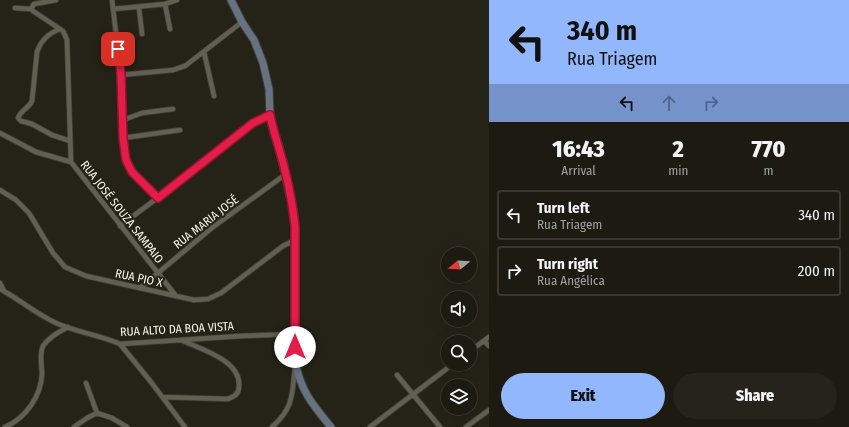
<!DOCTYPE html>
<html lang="en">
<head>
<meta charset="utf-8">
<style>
	:root { --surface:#1c1a11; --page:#25231a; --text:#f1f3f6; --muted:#a0a19f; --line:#3a3831; --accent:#93b7fd }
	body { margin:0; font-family:"Fira Sans Condensed",sans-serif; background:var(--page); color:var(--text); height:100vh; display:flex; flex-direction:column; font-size:15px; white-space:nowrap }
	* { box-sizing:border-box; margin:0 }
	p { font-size:13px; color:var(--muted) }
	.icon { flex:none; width:22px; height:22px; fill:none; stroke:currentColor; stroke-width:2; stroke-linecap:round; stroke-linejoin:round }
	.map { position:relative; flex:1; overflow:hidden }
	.details { display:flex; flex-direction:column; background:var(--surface); width:360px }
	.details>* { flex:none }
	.top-card { background:#93b7fd; color:#111; overflow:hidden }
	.needle { width:26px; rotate:252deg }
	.controls { position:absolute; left:441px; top:247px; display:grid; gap:8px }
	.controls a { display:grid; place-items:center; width:36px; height:36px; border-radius:50%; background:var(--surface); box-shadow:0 4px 16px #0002,0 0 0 1px var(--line); font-size:20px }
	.pin { position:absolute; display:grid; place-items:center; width:34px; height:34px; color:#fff; margin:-17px; border-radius:8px; box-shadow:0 2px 6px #0006 }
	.me { position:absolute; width:44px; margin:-22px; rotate:0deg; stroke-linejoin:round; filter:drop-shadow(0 0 3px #0008) }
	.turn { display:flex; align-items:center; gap:14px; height:84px; padding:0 12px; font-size:18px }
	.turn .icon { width:52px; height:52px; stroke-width:2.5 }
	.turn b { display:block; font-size:28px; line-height:34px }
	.lanes { display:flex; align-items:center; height:38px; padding:0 12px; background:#0003; justify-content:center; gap:20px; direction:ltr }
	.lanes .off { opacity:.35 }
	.eta { display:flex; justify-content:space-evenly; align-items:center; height:68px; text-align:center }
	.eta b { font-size:24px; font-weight:800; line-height:28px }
	.primary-button { display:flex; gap:8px; margin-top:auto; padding:8px 12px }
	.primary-button a { flex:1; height:46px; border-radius:24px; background:var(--accent); color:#111; font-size:16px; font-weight:800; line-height:46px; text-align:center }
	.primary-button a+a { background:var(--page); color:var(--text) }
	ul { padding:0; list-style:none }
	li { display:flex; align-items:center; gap:12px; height:50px; margin:0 8px 6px; padding:0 4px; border:2px solid var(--line); border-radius:4px }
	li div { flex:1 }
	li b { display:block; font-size:15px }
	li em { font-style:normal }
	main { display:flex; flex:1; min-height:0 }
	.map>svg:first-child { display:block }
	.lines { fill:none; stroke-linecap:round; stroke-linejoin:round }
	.street-casing { stroke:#404036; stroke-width:6 }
	.secondary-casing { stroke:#404036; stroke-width:9 }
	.street { stroke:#605f51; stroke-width:4.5 }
	.secondary { stroke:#667281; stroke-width:7 }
	.route-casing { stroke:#92132f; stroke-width:10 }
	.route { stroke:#e11d48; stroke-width:7 }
	.labels { text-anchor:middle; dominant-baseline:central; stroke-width:4; stroke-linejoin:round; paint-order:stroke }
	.street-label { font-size:12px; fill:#f3f3eb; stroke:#252317 }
</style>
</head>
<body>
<main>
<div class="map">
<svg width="489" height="427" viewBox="0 0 489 427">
	<rect width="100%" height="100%" fill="#252317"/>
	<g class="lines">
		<g class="street-casing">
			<path id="street" d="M 112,0 L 121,75 L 123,138 L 126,160 L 132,172 L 158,198
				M 165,4 L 170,29
				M 15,8 L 31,9 L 34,4 L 56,0
				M 139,8 L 142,34
				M 31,9 L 33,11 L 63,31 L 67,40 L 71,162
				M 114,9 L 165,4 L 177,0
				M 60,29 C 49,33 41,40 37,52 L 32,101 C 29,108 20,111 18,118 L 21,121 L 32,124 L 52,135 L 70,141
				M 204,52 L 214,96
				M 121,75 L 173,70 L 185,66 L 242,22
				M 123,120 L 142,113 L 173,109
				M 0,133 L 36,152 L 71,162 L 176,296
				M 123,138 L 180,130
				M 0,190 L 16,200 L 29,213 L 53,253 L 65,267 L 86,276 L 194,300 L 208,299 L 221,293 L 283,246 L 295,240
				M 120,226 L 192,172 L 253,123 L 270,115
				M 0,283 L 4,291
				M 140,288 L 213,227 L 286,174
				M 0,289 C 19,299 36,314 56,323 C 76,332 99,335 120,344 L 241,336 L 295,334
				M 484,341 L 489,346
				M 120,344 L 151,382 L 185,427
				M 470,351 L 489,337
				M 397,375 L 440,427
				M 86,383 L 97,413
				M 163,397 L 228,399 C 235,396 239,394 239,386 C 241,360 200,349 181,340
				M 5,427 C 26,418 41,396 42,374 C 42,365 39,354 43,346 C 49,337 59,332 68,327
				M 74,427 L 87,418 L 97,413 L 112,418 L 127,427
				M 272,427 C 294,408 292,394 295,367
				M 370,427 L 453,364
				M 466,427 L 489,410"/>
		</g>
		<g class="secondary-casing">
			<path id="secondary" d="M 231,0 L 242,22 L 254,40 L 263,63 L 269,89 L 270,115 L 274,134 L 278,143 L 293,209 L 295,226 L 295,360 C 300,390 312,404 331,427"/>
		</g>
		<use href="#street" class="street"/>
		<use href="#secondary" class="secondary"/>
	</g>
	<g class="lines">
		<g class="route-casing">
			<path id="route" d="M 118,49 L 121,75 L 123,138 L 126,160 L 132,172 L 158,198 L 253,123 L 270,115 C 272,126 275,134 278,145 C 286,171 292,198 295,226 L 295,347"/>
		</g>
		<use href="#route" class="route"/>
	</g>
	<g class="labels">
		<g class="street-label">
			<text transform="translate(122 212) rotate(52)">RUA JOSÉ SOUZA SAMPAIO</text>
			<text transform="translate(206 222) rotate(-38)">RUA MARIA JOSÉ</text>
			<text transform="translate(139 278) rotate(12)">RUA PIO X</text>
			<text transform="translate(177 329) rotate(-3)">RUA ALTO DA BOA VISTA</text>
		</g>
	</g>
</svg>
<div class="controls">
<a><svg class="needle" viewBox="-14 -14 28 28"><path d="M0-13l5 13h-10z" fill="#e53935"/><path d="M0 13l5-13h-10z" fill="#a0a19f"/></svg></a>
<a><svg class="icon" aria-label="sound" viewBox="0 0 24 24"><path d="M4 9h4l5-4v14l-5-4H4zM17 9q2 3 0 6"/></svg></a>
<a><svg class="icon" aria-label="search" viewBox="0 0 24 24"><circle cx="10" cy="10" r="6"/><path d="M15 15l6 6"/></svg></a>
<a><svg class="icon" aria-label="layers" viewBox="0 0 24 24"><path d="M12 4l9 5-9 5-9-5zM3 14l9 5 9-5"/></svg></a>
</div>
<div class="pin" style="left:118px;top:49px;background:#d93025"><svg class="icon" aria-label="arrive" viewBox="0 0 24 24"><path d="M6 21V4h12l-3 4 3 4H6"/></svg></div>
<svg class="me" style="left:295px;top:347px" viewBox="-20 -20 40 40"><circle r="19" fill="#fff"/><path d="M0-13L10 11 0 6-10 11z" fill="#e11d48"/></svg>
</div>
<section class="details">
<div class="top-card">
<div class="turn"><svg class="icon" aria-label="left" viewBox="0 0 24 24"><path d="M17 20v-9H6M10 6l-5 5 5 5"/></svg><div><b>340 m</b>Rua Triagem</div></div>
<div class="lanes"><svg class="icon" aria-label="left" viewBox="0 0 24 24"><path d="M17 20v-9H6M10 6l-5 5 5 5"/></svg><svg class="icon off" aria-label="ahead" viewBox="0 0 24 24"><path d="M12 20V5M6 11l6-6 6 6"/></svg><svg class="icon off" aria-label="right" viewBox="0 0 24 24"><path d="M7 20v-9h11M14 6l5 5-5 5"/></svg></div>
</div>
<div class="eta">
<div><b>16:43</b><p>Arrival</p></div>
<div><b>2</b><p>min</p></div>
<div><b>770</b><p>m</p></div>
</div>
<ul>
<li><svg class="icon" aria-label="left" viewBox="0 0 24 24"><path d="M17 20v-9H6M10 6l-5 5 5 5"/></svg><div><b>Turn left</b><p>Rua Triagem</p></div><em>340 m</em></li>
<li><svg class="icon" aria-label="right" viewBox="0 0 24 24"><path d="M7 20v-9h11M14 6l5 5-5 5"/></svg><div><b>Turn right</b><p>Rua Angélica</p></div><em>200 m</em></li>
</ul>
<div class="primary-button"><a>Exit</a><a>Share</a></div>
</section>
</main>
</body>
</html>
